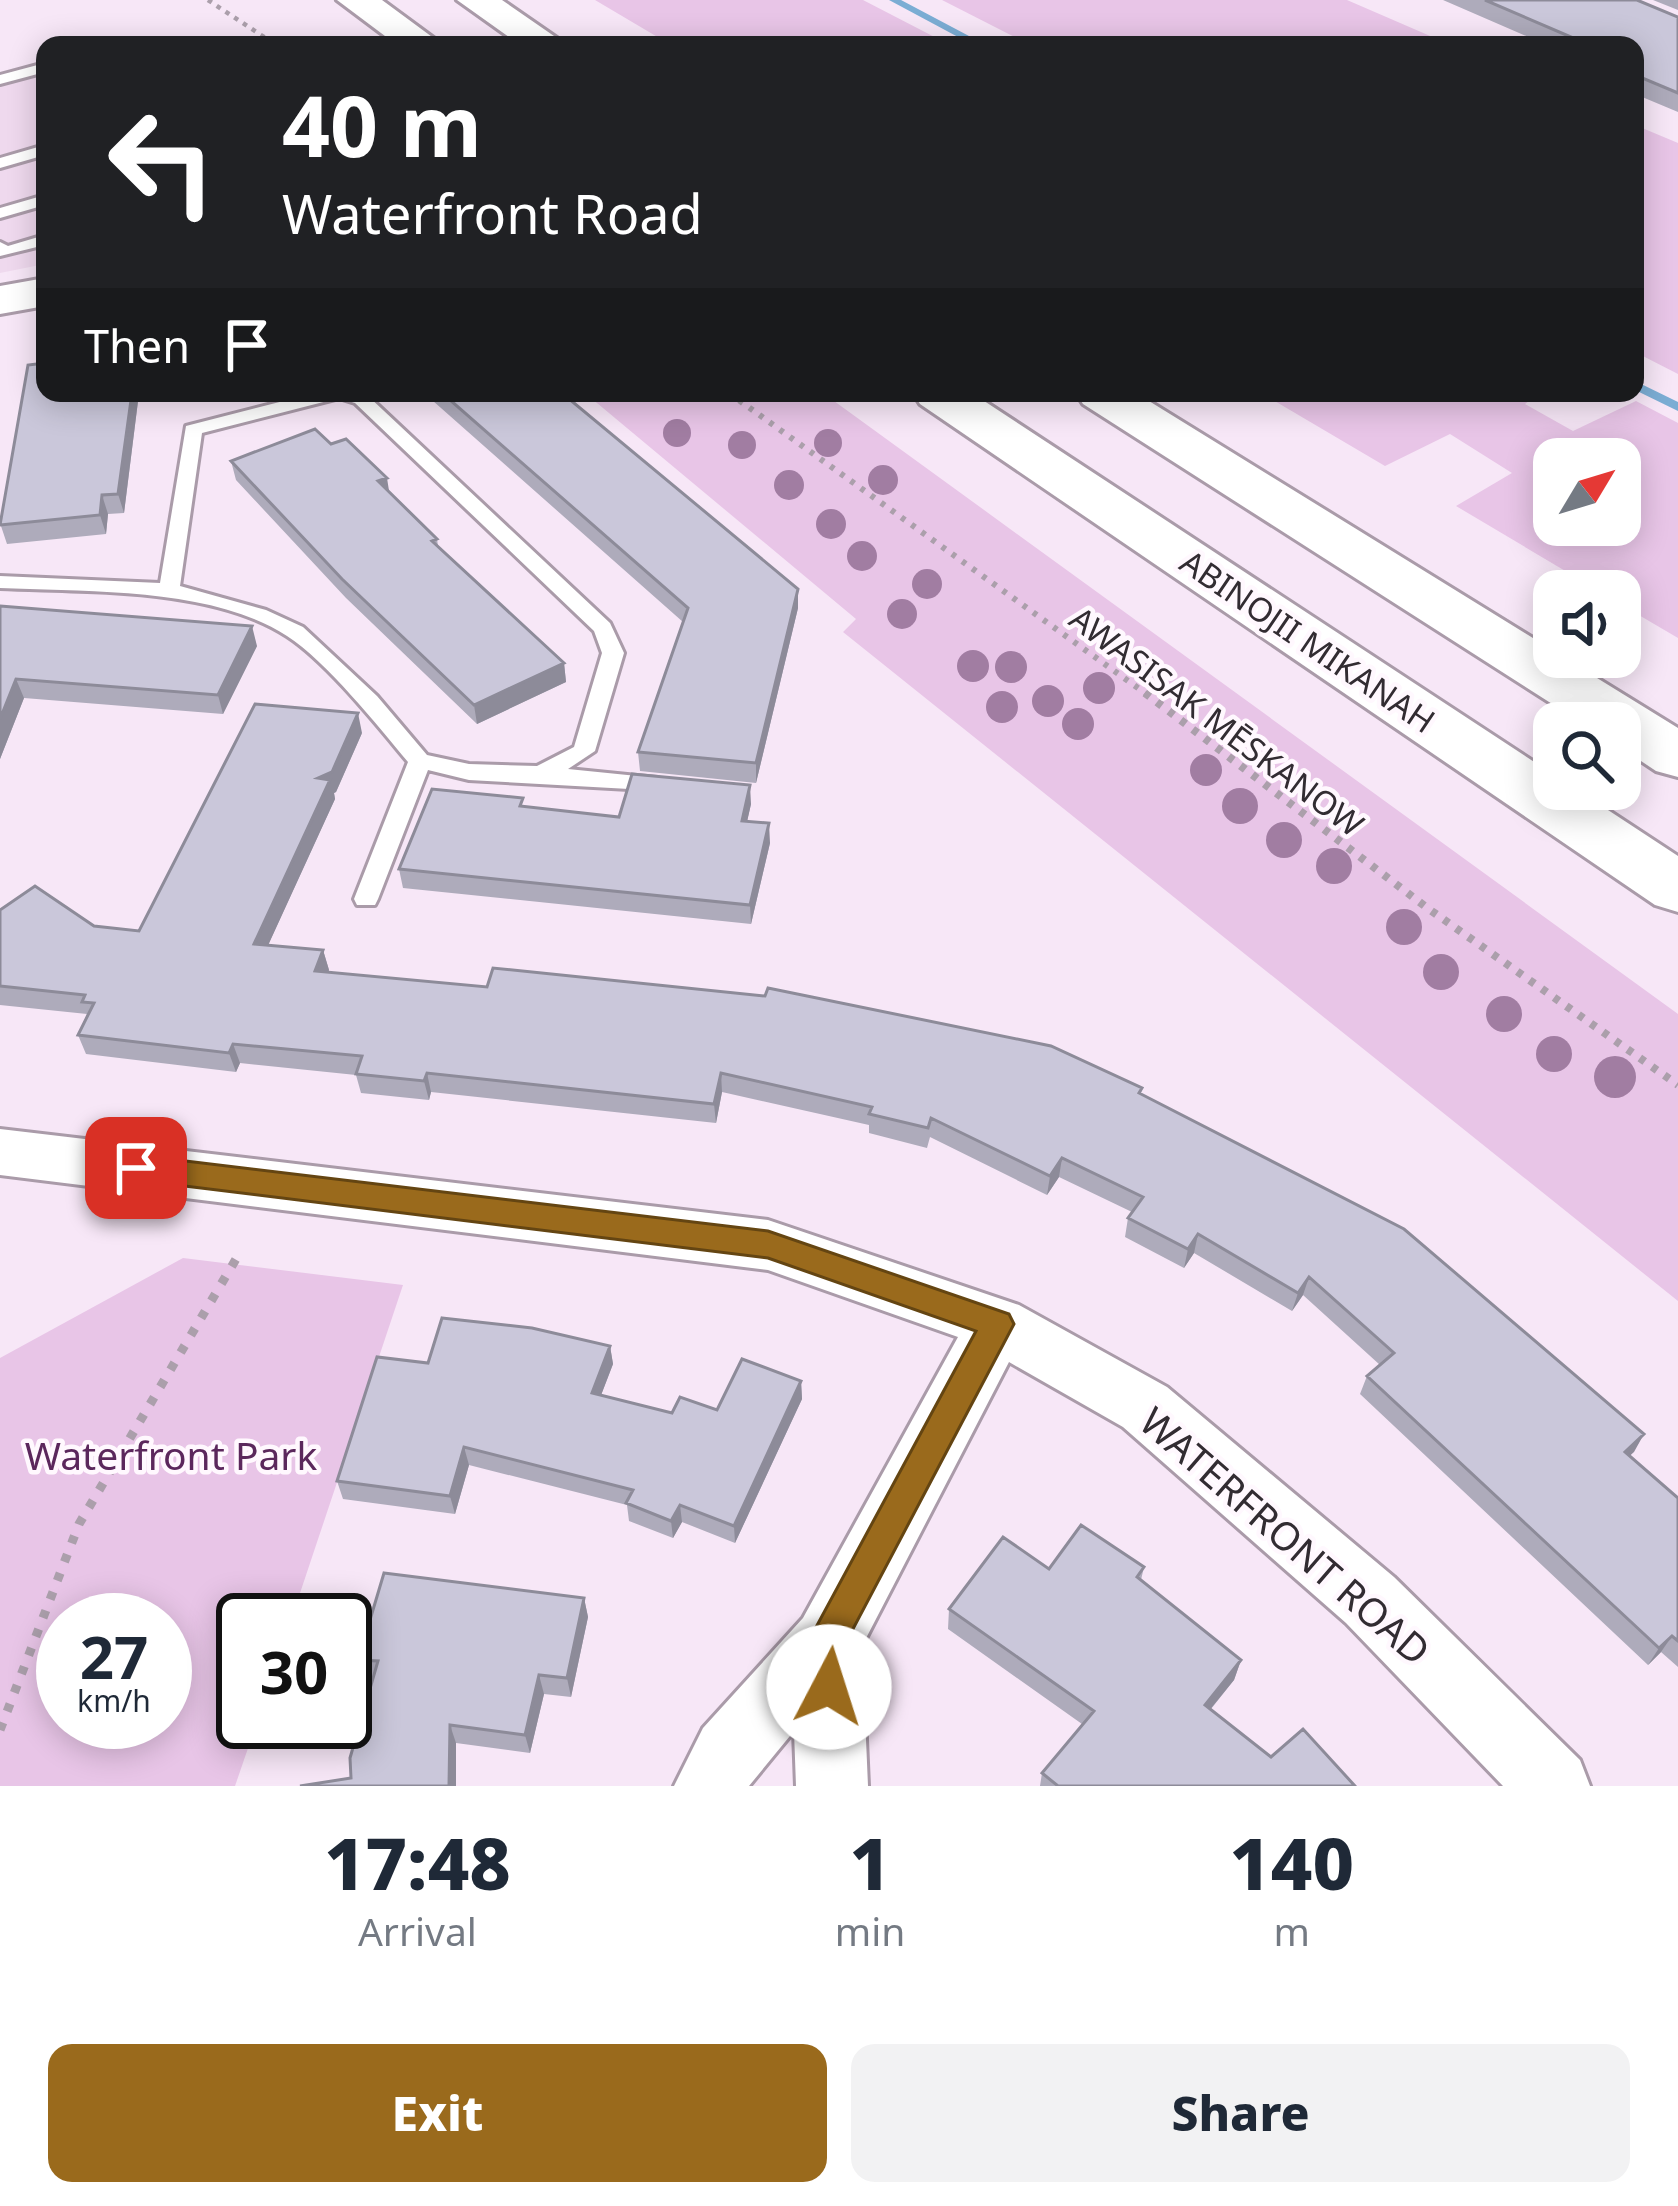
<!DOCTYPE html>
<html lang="en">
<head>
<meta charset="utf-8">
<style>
	:root { --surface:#fff; --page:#f2f2f3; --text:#1f2937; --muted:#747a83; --accent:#9a6a1c }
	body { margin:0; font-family:"Noto Sans",sans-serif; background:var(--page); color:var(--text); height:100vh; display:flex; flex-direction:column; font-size:45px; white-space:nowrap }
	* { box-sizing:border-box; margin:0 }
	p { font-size:39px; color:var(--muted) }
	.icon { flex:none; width:66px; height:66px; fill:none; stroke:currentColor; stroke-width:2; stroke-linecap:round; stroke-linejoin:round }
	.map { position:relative; height:1786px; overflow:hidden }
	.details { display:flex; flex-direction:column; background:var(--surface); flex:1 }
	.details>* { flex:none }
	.banner { position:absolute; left:36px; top:36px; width:1608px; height:366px; border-radius:24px; box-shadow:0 6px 30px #0003; background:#202124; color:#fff; overflow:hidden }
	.needle { width:78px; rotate:52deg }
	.controls { position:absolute; left:1533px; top:438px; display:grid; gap:24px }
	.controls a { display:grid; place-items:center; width:108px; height:108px; border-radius:24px; background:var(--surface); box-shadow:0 6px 30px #0003; font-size:60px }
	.speed { position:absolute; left:36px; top:1593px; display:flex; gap:24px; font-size:60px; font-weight:700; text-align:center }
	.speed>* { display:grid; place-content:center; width:156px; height:156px; border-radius:50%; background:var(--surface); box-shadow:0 6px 30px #0003; line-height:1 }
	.speed small { font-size:30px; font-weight:400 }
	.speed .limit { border:6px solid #111; border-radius:18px; background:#fff; color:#111 }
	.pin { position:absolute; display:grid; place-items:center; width:102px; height:102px; color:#fff; margin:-51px; border-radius:24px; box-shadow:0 6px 18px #0006 }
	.me { position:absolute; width:132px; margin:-66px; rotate:5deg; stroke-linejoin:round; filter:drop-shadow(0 0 9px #0008) }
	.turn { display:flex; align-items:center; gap:42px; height:252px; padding:0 48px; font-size:54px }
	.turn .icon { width:156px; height:156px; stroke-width:2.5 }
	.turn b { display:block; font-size:84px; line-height:102px }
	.then { display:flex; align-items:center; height:114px; padding:0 48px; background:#0003; gap:24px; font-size:45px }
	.eta { display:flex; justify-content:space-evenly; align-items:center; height:204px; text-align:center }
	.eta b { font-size:72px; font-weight:800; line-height:84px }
	.button { display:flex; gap:24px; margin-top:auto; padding:24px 48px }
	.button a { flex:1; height:138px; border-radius:24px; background:var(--accent); color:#fff; font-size:48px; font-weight:800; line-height:138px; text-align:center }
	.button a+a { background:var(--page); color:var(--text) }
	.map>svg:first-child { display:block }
	.built { fill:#efd9ee }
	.green { fill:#e8c5e7; fill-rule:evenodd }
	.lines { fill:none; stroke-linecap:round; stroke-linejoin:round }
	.stream { fill:#7badd4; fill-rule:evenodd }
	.lane-casing { stroke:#aa9ba9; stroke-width:6 }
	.street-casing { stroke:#aa9ba9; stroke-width:6 }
	.secondary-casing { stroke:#aa9ba9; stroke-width:6 }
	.primary-casing { stroke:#aa9ba9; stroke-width:6 }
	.path-far3 { stroke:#ab9fab; stroke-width:4.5; stroke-dasharray:4.5 6; stroke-linecap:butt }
	.path-far2 { stroke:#ab9fab; stroke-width:6; stroke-dasharray:4.5 8; stroke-linecap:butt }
	.path-far1 { stroke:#ab9fab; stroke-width:8; stroke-dasharray:6 9; stroke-linecap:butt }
	.path { stroke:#ab9fab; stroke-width:9; stroke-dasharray:8 12; stroke-linecap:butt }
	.lane { fill:#fff; fill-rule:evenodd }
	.street { fill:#fff; fill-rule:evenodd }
	.secondary { fill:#fff; fill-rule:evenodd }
	.primary { fill:#fff; fill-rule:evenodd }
	.tree { fill:#a17da2 }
	.wall { fill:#aeabbb }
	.shaded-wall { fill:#8d8b99 }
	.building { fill:#cac7da; stroke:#8d8b99; stroke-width:3 }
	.route { fill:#9a6a1c; stroke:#644512; stroke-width:3 }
	.labels { text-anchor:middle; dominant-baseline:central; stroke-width:9; stroke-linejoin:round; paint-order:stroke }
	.street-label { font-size:33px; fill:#322c32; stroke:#fff8fe }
	.near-park-label { font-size:39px; fill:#5b275c; stroke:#fff8fe }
	.near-street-label { font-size:39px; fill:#322c32; stroke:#fff8fe }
</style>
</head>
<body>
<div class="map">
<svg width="1678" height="1786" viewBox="0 0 1678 1786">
	<rect width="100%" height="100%" fill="#f7e7f7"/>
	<path class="built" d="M 45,62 L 45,264 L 0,273 L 0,75 Z"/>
	<path class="green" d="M 595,0 L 863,0 L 950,45 L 671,45 Z
		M 942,0 L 1347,0 L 1451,45 L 1030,45 Z
		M 1635,125 L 1678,143 L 1678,374 L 1635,352 Z
		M 585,393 L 823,393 L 1678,1014 L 1678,1301 L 843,632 L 856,619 Z
		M 1261,393 L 1539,393 L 1525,404 L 1573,431 L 1636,401 L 1678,423 L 1678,638 L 1620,604 L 1620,591 L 1599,591 L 1456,506 L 1512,473 L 1450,434 L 1385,466 ZM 1554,459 L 1620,459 L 1620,525 L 1554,525 Z
		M 183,1258 L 403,1285 L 291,1620 L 243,1620 L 243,1722 L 257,1722 L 235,1786 L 0,1786 L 0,1358 ZM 63,1620 L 165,1620 L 165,1722 L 63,1722 Z"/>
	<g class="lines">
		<path class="stream" d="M 889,0 L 901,0 L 986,45 L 973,45 Z
			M 1635,381 L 1678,402 L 1678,411 L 1635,390 Z"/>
		<g class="lane-casing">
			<path id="lane" d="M 45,63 L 45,72 L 0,84 L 0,75 Z
				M 45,145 L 45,155 L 0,168 L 0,158 Z
				M 45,195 L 45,205 L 0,218 L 0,208 Z
				M 45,235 L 45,245 L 0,256 L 0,242 L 8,246 Z
				M 315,393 L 367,395 L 610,623 L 624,653 L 595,751 L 568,769 L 657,778 L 665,781 L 668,786 L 665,791 L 469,780 L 428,770 L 378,899 L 375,905 L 357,905 L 354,899 L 408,762 C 377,725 327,662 287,636 C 212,587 87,592 0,588 L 0,576 L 160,583 L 186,426 ZM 339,398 L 355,403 L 594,631 L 602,653 L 574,747 L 537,766 L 469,764 L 427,755 L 377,696 L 303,627 L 266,610 L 180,586 L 202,433 Z"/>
		</g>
		<g class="street-casing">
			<path id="street" d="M 0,1129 L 768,1220 L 1019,1305 L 1167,1387 L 1394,1577 L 1580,1760 L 1590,1786 L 1503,1786 L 1346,1623 L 1123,1427 L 1009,1362 L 862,1646 L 868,1786 L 796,1786 L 794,1731 L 749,1786 L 674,1786 L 703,1728 L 803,1618 L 958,1337 L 768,1270 L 0,1175 Z"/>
		</g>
		<g class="secondary-casing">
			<path id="secondary" d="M 45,278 L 45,306 L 0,314 L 0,286 Z"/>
		</g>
		<g class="primary-casing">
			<path id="primary" d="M 337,0 L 382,0 L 443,45 L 397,45 Z
				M 457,0 L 502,0 L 567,45 L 520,45 Z
				M 913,393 L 972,393 L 1554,775 L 1554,789 L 1576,789 L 1678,856 L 1678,912 L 1655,905 L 920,404 Z
				M 1076,393 L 1136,393 L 1554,651 L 1554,657 L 1563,657 L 1678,728 L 1678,777 L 1656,771 L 1620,747 L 1620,723 L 1582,723 L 1083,404 Z"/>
		</g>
		<path class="path-far3" d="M 208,0 L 276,45"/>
		<path class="path-far2" d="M 729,393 L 1149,696"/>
		<path class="path-far1" d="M 1145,693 L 1426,907 L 1678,1085"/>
		<path class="path" d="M 0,1730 L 79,1524 L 239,1254"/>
		<use href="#lane" class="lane"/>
		<use href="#street" class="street"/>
		<use href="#secondary" class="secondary"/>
		<use href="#primary" class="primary"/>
	</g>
	<g class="tree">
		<circle cx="677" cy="433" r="14"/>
		<circle cx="828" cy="443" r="14"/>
		<circle cx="742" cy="445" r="14"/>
		<circle cx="883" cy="480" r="15"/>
		<circle cx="789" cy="485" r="15"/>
		<circle cx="831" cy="524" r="15"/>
		<circle cx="862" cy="556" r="15"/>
		<circle cx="927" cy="584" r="15"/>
		<circle cx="902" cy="614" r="15"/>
		<circle cx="973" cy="666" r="16"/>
		<circle cx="1011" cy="667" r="16"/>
		<circle cx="1099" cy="688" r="16"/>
		<circle cx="1048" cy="701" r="16"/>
		<circle cx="1002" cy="707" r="16"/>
		<circle cx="1078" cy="724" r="16"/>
		<circle cx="1206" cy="770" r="16"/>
		<circle cx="1240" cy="806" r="18"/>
		<circle cx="1284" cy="840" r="18"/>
		<circle cx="1334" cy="866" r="18"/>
		<circle cx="1404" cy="927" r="18"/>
		<circle cx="1441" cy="972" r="18"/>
		<circle cx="1504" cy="1014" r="18"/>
		<circle cx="1554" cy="1054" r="18"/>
		<circle cx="1615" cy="1077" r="21"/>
	</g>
	<path class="wall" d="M 1443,0 L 1637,0 L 1678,17 L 1678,112 L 1635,94 L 1635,45 L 1547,45 Z
		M 1653,0 L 1678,0 L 1678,10 Z
		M 45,393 L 139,393 L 124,513 L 108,514 L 106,534 L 7,544 L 0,523 Z
		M 424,393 L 562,393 L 798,608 L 756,783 L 640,771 L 638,752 L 683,622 Z
		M 331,444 L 390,492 L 437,539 L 438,546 L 564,663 L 566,682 L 477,724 L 346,598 L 236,480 L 231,461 Z
		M 0,606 L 257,646 L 223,714 L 24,698 L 0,759 Z
		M 362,733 L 336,792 L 334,793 L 335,799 L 268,945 L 323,950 L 329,970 L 328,972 L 1142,1088 L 1141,1094 L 1644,1434 L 1630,1456 L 1678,1498 L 1678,1667 L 1661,1652 L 1648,1665 L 1360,1394 L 1367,1376 L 1380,1365 L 1303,1295 L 1292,1311 L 1194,1253 L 1184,1268 L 1125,1237 L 1128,1218 L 1132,1212 L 1059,1177 L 1047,1195 L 930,1137 L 927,1148 L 869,1133 L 869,1125 L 722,1092 L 716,1123 L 431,1092 L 429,1100 L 361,1093 L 356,1075 L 240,1063 L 236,1072 L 86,1054 L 78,1035 L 87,1014 L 0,1005 L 0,910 L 94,926 L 139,931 Z
		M 751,804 L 747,821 L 770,843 L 751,924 L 403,888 L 399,869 L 524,806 L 619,817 Z
		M 610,1346 L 613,1364 L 601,1395 L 672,1413 L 717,1410 L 801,1381 L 802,1399 L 735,1543 L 682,1522 L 673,1538 L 629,1521 L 627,1505 L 469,1465 L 455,1514 L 343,1499 L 337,1481 L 428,1363 Z
		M 1144,1567 L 1141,1580 L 1241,1660 L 1234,1680 L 1211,1709 L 1271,1757 L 1355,1786 L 1040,1786 L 1042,1773 L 1082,1724 L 948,1629 L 949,1609 L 1049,1569 Z
		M 584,1598 L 588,1617 L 571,1697 L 544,1694 L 530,1753 L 456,1743 L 456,1786 L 300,1786 L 351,1778 L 373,1679 L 366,1679 L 358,1660 Z"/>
	<path class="shaded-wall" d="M 132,393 L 139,393 L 124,513 L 118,494 Z
		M 387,478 L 390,497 L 378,481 Z
		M 102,495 L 108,514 L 106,534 L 100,515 Z
		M 798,589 L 798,608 L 756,783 L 756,763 Z
		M 252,626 L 257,646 L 223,714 L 218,695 Z
		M 564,663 L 566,682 L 477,724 L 474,705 Z
		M 16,679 L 24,698 L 0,759 L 0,719 Z
		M 358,713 L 362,733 L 336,792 L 334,793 L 335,799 L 260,963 L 254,944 L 318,778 Z
		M 750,785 L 751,804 L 743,840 L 742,821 Z
		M 769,823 L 770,843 L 751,924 L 750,905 Z
		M 323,950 L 329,970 L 320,991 L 315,971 Z
		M 233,1044 L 240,1063 L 236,1072 L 229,1053 Z
		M 427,1073 L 431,1092 L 429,1100 L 424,1081 Z
		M 721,1073 L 722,1092 L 716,1123 L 714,1104 Z
		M 1062,1158 L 1059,1177 L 1047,1195 L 1050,1176 Z
		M 1198,1234 L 1194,1253 L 1184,1268 L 1188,1249 Z
		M 1309,1277 L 1303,1295 L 1292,1311 L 1298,1293 Z
		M 610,1346 L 613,1364 L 595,1411 L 592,1393 Z
		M 801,1381 L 802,1399 L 735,1543 L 734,1526 Z
		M 1644,1434 L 1634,1452 L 1615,1469 L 1625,1452 Z
		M 464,1447 L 469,1465 L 455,1514 L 450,1496 Z
		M 680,1505 L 682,1522 L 673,1538 L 671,1521 Z
		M 584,1598 L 588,1617 L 571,1697 L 567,1678 Z
		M 1672,1636 L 1661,1652 L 1648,1665 L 1659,1648 Z
		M 1241,1660 L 1234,1680 L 1199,1723 L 1205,1705 Z
		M 539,1675 L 544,1694 L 530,1753 L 525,1735 Z
		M 450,1725 L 456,1743 L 456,1786 L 449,1786 Z"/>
	<path class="building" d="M 1485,0 L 1637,0 L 1678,17 L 1678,93 L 1635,75 L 1635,45 L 1565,45 L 1578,40 Z
		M 45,363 L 45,393 L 132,393 L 118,494 L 102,495 L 100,515 L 0,525 L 28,365 Z
		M 442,393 L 562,393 L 798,589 L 756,763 L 638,752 L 688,608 Z
		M 315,429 L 331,444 L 346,439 L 387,478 L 378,481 L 437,539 L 432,541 L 564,663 L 474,705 L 342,579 L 231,461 Z
		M 0,606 L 252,626 L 218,695 L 16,679 L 0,719 Z
		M 255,704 L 358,713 L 332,772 L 318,778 L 330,780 L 254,944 L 323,950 L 315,971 L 487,987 L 493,968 L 765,996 L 768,988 L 1051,1046 L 1142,1088 L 1139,1093 L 1404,1229 L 1644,1434 L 1625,1452 L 1678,1498 L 1678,1641 L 1672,1636 L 1659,1648 L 1367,1376 L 1394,1353 L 1309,1277 L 1298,1293 L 1198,1234 L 1188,1249 L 1128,1218 L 1143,1197 L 1062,1158 L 1050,1176 L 931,1118 L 928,1128 L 869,1114 L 872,1107 L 721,1073 L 714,1104 L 427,1073 L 424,1081 L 356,1074 L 362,1056 L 233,1044 L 229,1053 L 78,1035 L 94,1003 L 82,1002 L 85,995 L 0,986 L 0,910 L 35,886 L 94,926 L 139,931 Z
		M 632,774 L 750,785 L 742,821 L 769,823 L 750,905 L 399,869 L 432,789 L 523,798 L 520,806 L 619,817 Z
		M 442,1318 L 532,1328 L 610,1346 L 592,1393 L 672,1413 L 680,1397 L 717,1410 L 742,1359 L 801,1381 L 734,1526 L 680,1505 L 671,1521 L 626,1503 L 633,1490 L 464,1447 L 450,1496 L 337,1481 L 377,1357 L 428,1363 Z
		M 1081,1525 L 1144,1567 L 1137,1577 L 1241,1660 L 1205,1705 L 1271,1757 L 1303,1729 L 1355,1786 L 1058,1786 L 1042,1773 L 1094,1711 L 949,1609 L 1003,1537 L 1049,1569 Z
		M 384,1573 L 584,1598 L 567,1678 L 539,1675 L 525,1735 L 450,1725 L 449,1786 L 300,1786 L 351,1778 L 350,1758 L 378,1661 L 358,1660 Z"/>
	<path class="route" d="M 136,1155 L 768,1231 L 1009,1314 L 1014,1324 L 845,1644 L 848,1687 L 842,1700 L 829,1706 L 816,1700 L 808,1642 L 976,1331 L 768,1258 L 136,1180 L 121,1168 Z"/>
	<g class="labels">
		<g class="street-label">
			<text transform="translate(1308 641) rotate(34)">ABINOJII MIKANAH</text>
			<text transform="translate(1217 721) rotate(37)">AWASISAK MĒSKANOW</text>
		</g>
		<g class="near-park-label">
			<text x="171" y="1454">Waterfront Park</text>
		</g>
		<g class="near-street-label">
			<text transform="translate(1286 1535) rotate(41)">WATERFRONT ROAD</text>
		</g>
	</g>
</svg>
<div class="controls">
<a><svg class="needle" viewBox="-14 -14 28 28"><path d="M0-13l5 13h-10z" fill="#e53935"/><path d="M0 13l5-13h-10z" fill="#747a83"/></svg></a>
<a><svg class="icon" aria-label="sound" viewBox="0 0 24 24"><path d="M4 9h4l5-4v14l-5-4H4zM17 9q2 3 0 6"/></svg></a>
<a><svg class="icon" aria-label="search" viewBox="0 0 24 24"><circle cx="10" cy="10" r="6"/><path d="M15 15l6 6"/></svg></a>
</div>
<div class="speed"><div>27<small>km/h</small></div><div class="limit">30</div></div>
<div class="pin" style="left:136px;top:1168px;background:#d93025"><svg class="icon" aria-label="arrive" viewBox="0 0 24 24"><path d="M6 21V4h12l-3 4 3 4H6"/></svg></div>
<svg class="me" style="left:829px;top:1687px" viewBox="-20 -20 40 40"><circle r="19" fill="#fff"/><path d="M0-13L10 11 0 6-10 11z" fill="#9a6a1c"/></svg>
<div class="banner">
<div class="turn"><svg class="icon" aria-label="left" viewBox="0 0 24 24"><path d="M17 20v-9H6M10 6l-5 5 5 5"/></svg><div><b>40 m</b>Waterfront Road</div></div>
<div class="then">Then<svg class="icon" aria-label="arrive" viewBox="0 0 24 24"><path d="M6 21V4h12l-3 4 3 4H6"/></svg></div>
</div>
</div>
<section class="details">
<div class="eta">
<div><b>17:48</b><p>Arrival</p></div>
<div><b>1</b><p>min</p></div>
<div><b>140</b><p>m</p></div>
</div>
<div class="button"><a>Exit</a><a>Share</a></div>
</section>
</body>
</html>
